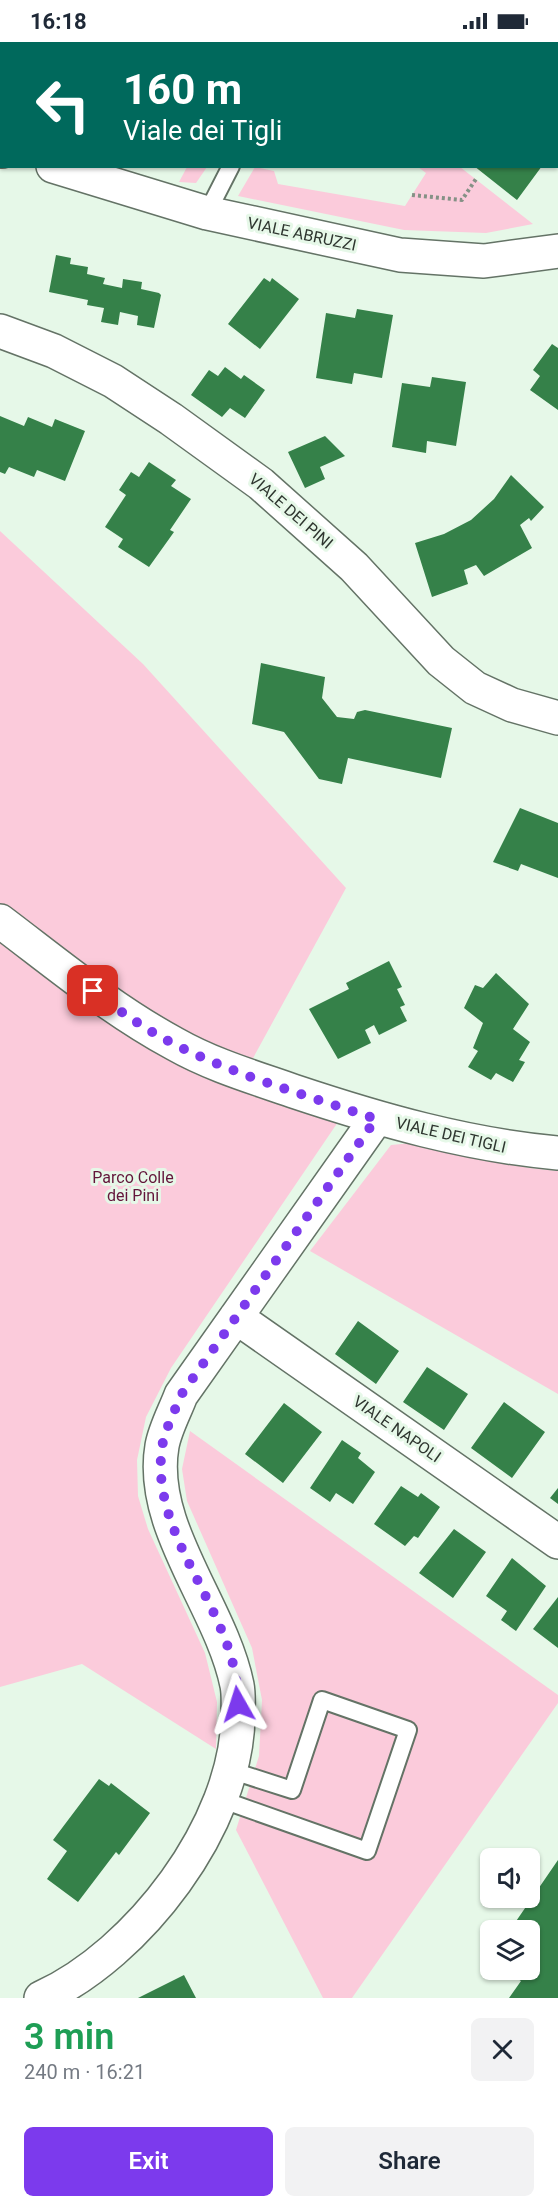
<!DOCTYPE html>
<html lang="en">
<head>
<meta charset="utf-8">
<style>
	:root { --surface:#fff; --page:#f2f2f3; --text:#1f2937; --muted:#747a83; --accent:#7c3aed }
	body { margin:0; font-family:Roboto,sans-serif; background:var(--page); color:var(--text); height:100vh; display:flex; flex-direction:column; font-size:22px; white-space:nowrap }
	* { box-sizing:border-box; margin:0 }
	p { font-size:20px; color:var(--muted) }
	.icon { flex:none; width:33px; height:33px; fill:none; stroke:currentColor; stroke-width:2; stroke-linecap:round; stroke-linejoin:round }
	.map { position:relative; height:1956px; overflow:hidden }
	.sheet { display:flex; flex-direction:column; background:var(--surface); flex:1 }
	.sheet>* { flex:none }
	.banner { position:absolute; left:0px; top:0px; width:558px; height:126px; box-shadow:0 2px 4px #0004; background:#00695c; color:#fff; overflow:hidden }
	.fabs { position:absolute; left:480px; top:1806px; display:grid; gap:12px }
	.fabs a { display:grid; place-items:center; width:60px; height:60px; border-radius:9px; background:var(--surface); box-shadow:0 2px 4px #0004; font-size:30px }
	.pin { position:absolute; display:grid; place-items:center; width:51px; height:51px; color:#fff; margin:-26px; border-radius:12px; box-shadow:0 3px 9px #0006 }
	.me { position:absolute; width:66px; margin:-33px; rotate:354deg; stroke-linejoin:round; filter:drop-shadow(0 0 4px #0008) }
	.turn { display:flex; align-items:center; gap:21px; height:126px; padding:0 24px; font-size:27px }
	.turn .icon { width:78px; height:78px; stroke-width:2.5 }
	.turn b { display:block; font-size:42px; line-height:51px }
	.round { display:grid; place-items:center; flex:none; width:63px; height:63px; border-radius:9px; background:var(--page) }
	.head { display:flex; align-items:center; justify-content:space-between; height:102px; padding:0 24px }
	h1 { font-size:36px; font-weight:600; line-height:45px; color:#1e9e55 }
	.button { display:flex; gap:12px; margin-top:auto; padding:12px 24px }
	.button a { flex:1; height:69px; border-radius:9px; background:var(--accent); color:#fff; font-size:24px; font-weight:600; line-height:69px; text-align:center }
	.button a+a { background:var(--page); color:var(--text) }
	.status { display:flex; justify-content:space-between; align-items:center; height:42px; padding:0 30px; background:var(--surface); direction:ltr }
	.status svg { height:16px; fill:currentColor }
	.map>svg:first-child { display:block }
	.green { fill:#fbcbdb }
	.building { fill:#358149 }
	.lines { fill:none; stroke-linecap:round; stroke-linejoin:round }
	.lane-casing { stroke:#647366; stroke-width:20 }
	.street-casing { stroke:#647366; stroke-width:36 }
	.secondary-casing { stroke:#647366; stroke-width:36 }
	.path { stroke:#859186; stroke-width:4; stroke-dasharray:3 3; stroke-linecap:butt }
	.lane { stroke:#fff; stroke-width:16 }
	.street { stroke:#fff; stroke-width:33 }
	.secondary { stroke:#fff; stroke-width:33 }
	.route { stroke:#7c3aed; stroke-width:10; stroke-dasharray:0 18 }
	.labels { text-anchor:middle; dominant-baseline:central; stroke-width:6; stroke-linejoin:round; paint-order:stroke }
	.street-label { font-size:16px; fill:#2e352f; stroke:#e6f8e8 }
	.park-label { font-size:16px; fill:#63153a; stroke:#e6f8e8 }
</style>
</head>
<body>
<div class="status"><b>16:18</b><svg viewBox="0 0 49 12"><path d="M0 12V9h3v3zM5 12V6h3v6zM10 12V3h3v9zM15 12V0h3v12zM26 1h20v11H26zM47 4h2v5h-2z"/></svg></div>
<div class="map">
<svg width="558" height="1956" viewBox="0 0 558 1956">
	<rect width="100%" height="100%" fill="#e6f8e8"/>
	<path class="green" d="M 187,125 L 187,124 L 207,125 L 196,141 L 179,140 Z
		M 255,125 L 274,129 L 278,142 L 405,164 L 426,131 L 418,125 L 460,125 L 533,182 L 486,191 L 404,188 L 238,154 Z
		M 0,489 L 143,622 L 346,846 L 252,1018 L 182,994 L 0,866 Z
		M 0,895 L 338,1080 L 171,1326 L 146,1375 L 137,1418 L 138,1454 L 148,1487 L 205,1611 L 217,1660 L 216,1707 L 82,1622 L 0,1645 Z
		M 412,1101 L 529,1126 L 558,1129 L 558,1352 L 310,1209 L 391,1103 Z
		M 190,1389 L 558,1653 L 558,1661 L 352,1956 L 323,1956 L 236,1788 L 259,1714 L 262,1658 L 252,1606 L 187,1459 L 182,1427 Z"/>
	<path class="building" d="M 474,124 L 542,124 L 517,158 Z
		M 56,213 L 71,216 L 70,222 L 88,225 L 87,232 L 105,236 L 103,242 L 122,246 L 123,237 L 142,240 L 141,247 L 159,251 L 161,253 L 154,286 L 137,283 L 138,274 L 120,270 L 118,283 L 101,280 L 104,266 L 87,263 L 88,258 L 49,250 Z
		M 264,236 L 270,240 L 272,236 L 299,257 L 260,307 L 228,282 Z
		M 357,267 L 393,273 L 382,336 L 354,331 L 352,342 L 316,336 L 326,271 L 355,276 Z
		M 552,302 L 558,306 L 558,368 L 530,348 L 540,334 L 533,328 Z
		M 225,325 L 241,337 L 244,333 L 265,348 L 245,376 L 230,366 L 222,375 L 191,353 L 209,328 L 218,334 Z
		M 432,335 L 466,340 L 456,404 L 427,399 L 426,411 L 392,405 L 402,341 L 430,345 Z
		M 0,374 L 24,384 L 28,375 L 52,385 L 55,377 L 85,389 L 65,439 L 37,428 L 34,435 L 9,425 L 5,432 L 0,430 Z
		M 325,394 L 345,414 L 320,425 L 325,437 L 305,446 L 288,410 Z
		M 149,420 L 176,438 L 171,444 L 191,457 L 170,488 L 174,490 L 149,525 L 118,505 L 123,497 L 105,485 L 126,453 L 119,448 L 131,430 L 139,435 Z
		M 511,433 L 544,465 L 531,479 L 529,476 L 520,483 L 532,506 L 484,534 L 476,523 L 464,528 L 468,542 L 432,555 L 415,501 L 444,492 L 471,478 L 494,457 Z
		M 261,621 L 325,635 L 322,656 L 337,675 L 354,677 L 357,670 L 365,668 L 452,686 L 441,736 L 348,716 L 342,742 L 319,737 L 284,690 L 252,682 Z
		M 520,766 L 558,781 L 558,836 L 521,822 L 518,829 L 493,820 Z
		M 389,919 L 402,945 L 397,947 L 405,963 L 400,965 L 407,979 L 379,993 L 374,983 L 365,988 L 371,1001 L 338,1017 L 309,967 L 349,947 L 346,941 Z
		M 496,931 L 529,962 L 513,987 L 530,1000 L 519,1018 L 525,1020 L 513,1040 L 496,1031 L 491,1038 L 468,1025 L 478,1009 L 473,1006 L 483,981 L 464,966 L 475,943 L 483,946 Z
		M 358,1279 L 399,1309 L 376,1342 L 335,1312 Z
		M 427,1325 L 468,1352 L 444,1388 L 403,1360 Z
		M 504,1360 L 545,1390 L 512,1436 L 471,1406 Z
		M 284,1361 L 322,1390 L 283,1441 L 245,1412 Z
		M 342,1398 L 361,1411 L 358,1416 L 375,1430 L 353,1462 L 336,1451 L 330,1460 L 310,1446 Z
		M 401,1444 L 418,1455 L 421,1451 L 440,1465 L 418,1496 L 414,1494 L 405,1504 L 374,1482 Z
		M 558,1446 L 558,1462 L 550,1456 Z
		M 454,1487 L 486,1510 L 453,1556 L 419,1531 Z
		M 512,1516 L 546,1544 L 516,1589 L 501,1578 L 507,1569 L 486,1554 Z
		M 558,1555 L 558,1606 L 533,1587 Z
		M 99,1737 L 109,1744 L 111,1741 L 150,1771 L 119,1813 L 116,1810 L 78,1860 L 47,1837 L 67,1809 L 53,1798 Z
		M 558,1818 L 558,1956 L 509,1956 L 521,1939 L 504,1928 L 530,1928 L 530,1888 L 510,1888 Z
		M 184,1933 L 196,1956 L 138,1956 Z"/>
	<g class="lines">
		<g class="lane-casing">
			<path id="lane" d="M 207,171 L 231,124
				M 220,1757 L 367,1809 L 408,1688 L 322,1658 L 292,1748 L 230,1728"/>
		</g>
		<g class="street-casing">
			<path id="street" d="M 0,289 L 54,309 L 113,339 L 171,377 L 261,442 L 354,525 L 441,619 L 475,646 L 512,663 L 558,676
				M 0,879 C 57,922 112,968 175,1002 C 212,1023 253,1035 293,1049 C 380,1078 467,1103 558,1111
				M 236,1275 L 558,1500
				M 41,1956 C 138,1912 237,1783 238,1674 C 238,1664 239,1653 237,1643 C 221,1564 148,1485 162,1404 C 165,1387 175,1369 181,1353 L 376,1077"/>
		</g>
		<g class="secondary-casing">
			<path id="secondary" d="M 0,109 L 2,109
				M 53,124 L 207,171 L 400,213 L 484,219 L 558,209"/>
		</g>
		<path class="path" d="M 412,153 L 462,158 L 476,137"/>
		<use href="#lane" class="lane"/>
		<use href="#street" class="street"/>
		<use href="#secondary" class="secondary"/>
	</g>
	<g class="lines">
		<path class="route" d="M 93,949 C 120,969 147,989 178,1004 C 240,1035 309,1054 376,1077 L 181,1353 C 175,1369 165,1387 162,1405 C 149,1499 239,1570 238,1662"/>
	</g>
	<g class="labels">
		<g class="street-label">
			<text transform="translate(302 192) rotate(12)">VIALE ABRUZZI</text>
			<text transform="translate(291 469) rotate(41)">VIALE DEI PINI</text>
			<text transform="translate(451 1093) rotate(13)">VIALE DEI TIGLI</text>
			<text transform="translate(397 1387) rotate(35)">VIALE NAPOLI</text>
		</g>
		<g class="park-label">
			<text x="133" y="1135">Parco Colle<tspan x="133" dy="18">dei Pini</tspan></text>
		</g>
	</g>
</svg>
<div class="fabs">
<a><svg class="icon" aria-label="sound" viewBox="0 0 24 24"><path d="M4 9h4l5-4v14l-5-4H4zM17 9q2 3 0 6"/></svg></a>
<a><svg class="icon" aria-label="layers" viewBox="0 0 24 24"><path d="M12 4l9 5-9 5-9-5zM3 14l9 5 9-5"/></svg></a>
</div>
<div class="pin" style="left:93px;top:949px;background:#d93025"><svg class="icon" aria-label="arrive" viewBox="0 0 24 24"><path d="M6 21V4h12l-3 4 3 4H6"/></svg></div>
<svg class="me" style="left:238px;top:1662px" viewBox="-20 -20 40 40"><path d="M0-17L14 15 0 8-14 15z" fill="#7c3aed" stroke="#fff" stroke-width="4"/></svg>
<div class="banner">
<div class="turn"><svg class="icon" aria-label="left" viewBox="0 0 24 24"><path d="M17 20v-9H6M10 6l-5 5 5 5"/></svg><div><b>160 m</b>Viale dei Tigli</div></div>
</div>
</div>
<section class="sheet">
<div class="head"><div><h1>3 min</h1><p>240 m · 16:21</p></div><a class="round"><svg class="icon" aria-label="close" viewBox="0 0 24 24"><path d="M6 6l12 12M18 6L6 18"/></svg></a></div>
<div class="button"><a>Exit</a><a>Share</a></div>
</section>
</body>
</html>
